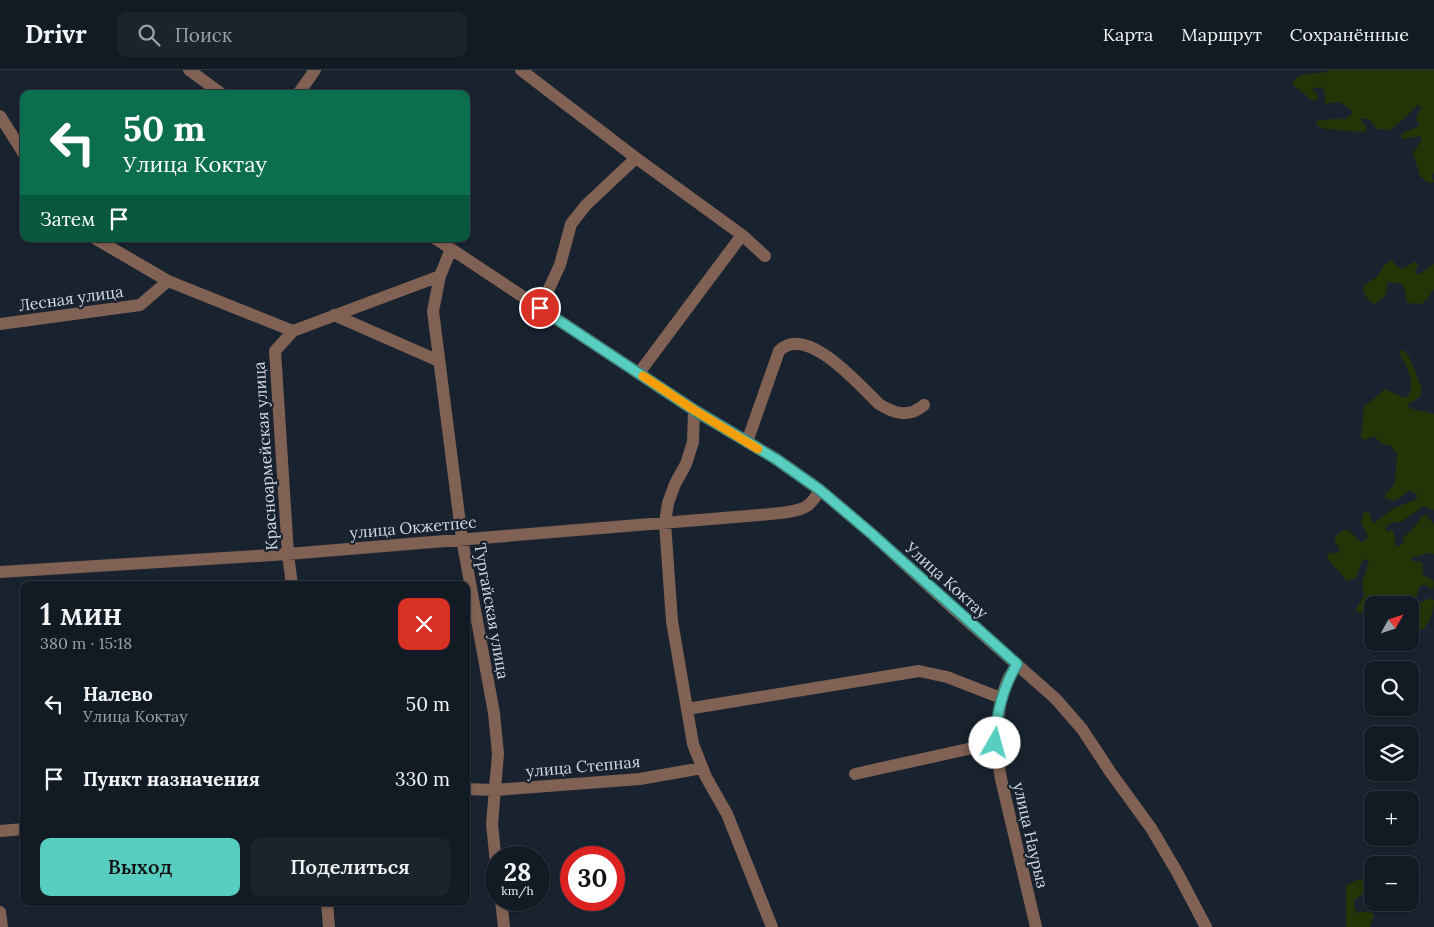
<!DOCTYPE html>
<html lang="ru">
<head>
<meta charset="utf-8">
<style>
	:root { --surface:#121a23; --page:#1b232b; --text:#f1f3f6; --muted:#9ca1a6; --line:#313841; --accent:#58cec0 }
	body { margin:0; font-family:Lora,serif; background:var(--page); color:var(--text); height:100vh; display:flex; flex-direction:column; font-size:19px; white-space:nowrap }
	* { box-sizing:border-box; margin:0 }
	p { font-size:16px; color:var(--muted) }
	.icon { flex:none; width:28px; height:28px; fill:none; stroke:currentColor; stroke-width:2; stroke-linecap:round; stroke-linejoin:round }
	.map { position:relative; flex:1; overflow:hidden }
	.drawer { position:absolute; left:20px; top:511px; width:450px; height:325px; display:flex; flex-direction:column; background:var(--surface); border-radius:10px; box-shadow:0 1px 4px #0004,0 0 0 1px var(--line) }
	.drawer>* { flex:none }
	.banner { position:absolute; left:20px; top:20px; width:450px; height:152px; border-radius:10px; box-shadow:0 1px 4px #0004,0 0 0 1px var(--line); background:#0b6e4f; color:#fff; overflow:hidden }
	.needle { width:32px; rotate:50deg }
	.tools { position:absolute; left:1364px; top:526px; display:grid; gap:10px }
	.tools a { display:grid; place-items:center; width:55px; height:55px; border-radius:10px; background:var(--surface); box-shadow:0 1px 4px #0004,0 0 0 1px var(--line); font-size:25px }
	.speed { position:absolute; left:485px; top:776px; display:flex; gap:10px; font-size:25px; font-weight:700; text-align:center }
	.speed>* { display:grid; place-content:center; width:65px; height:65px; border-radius:50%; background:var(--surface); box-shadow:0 1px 4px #0004,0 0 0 1px var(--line); line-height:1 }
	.speed small { font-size:12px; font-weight:400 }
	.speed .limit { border:8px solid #d22; background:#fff; color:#111 }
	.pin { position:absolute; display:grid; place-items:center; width:42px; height:42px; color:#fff; margin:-21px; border:2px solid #fff; border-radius:50%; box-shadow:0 1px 5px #0007 }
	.me { position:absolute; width:55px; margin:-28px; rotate:7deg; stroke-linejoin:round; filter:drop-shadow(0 0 4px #0008) }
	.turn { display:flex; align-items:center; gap:18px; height:105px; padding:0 20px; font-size:22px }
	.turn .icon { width:65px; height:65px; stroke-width:2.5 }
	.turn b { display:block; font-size:35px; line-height:42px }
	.then { display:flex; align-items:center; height:48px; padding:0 20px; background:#0003; gap:10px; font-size:19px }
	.round { display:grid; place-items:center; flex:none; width:52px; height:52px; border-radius:10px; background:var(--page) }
	.head { display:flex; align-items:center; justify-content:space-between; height:85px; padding:0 20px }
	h1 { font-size:30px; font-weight:600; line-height:38px }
	.button { display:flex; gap:10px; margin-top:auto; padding:10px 20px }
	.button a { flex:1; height:58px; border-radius:10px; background:var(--accent); color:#111; font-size:20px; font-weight:600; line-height:58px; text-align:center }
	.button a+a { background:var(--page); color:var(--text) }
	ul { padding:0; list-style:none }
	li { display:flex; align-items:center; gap:15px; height:75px; padding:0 20px }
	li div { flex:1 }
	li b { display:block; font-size:19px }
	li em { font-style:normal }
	header { display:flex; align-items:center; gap:30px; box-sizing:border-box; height:70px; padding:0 25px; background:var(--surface); border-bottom:1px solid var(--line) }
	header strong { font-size:24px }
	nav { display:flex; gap:28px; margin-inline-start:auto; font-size:18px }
	.search { width:350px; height:45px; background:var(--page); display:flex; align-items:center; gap:12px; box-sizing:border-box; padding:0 18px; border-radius:10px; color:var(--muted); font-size:19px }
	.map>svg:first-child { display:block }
	.green { fill:#253406 }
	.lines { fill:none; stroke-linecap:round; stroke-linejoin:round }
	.minor { stroke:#816153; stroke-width:12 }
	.route-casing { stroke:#39867d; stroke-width:12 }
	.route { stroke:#58cec0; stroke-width:9 }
	.slow { stroke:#f59e0b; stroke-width:9 }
	.labels { text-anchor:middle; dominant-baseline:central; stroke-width:4.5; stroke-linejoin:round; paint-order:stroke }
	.street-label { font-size:16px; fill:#d2d9e2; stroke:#18232f }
</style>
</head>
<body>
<header>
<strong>Drivr</strong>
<div class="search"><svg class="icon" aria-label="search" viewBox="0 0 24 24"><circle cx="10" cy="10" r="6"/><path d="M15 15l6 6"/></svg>Поиск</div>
<nav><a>Карта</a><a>Маршрут</a><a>Сохранённые</a></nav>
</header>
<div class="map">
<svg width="1434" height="857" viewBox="0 0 1434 857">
	<rect width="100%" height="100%" fill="#18232f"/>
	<path class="green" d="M 1328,0 L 1434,0 L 1434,102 L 1432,106 L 1434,112 L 1429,113 L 1420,106 L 1413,83 L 1421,71 L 1421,66 L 1402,69 L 1401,64 L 1419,56 L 1416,47 L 1421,38 L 1419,34 L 1391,60 L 1376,59 C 1373,52 1368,47 1360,49 L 1367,59 L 1364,62 L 1325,59 L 1316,55 L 1317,50 C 1326,51 1336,47 1344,50 L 1352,44 L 1350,39 L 1339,32 L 1325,34 L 1324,20 L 1321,17 L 1312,19 L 1318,26 L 1317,30 L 1313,31 L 1293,15 L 1293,11 L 1301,5 L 1327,2 Z
		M 1392,190 L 1398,197 L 1403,199 L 1416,191 L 1418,195 L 1415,203 L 1419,204 L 1434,194 L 1434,220 L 1432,221 L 1428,229 L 1421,234 L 1407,233 L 1404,218 L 1401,214 L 1388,212 L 1385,226 L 1374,234 C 1367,229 1362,224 1364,215 L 1377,207 L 1384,195 Z
		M 1403,280 L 1409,287 L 1422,318 L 1420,327 L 1408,334 L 1409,338 L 1434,344 L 1434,440 L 1424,436 L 1401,452 L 1392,452 L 1385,458 L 1387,462 L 1392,460 L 1394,464 L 1396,477 L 1404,473 L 1403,468 C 1406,464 1408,463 1412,460 C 1416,456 1419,449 1425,444 L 1434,454 L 1434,484 L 1429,483 L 1410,488 L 1413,491 L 1422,492 L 1423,505 L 1434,511 L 1433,520 L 1425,515 L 1420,516 L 1414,532 L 1417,535 L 1429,528 L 1434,530 C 1434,542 1430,550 1424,559 L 1410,562 L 1410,535 L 1383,535 L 1386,531 L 1386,527 L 1377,526 L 1363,543 L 1358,543 L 1356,539 L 1364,526 L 1362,511 L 1369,492 L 1366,489 L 1362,491 L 1356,508 L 1347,511 L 1328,489 L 1327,484 L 1337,483 L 1340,480 L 1335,471 L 1335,467 L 1343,460 L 1348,460 L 1361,472 L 1366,470 L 1368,466 L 1361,452 L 1364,442 L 1369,442 L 1373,454 L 1394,438 L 1415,430 L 1418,426 L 1410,420 L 1394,431 L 1385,428 L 1385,424 L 1395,414 L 1397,384 L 1391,376 L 1381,373 L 1374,366 L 1365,370 L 1361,367 L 1364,337 L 1385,319 L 1402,327 L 1407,327 C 1418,314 1405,295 1399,281 Z
		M 1372,809 L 1372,818 L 1355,829 L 1354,837 L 1357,843 L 1370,841 L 1374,845 L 1370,857 L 1346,857 L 1346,815 L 1358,810 Z"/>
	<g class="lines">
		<path class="minor" d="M 189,0 L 222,24
			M 521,0 L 636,88 L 742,165 L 765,186
			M 298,24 L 315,0
			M 0,46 L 24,84
			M 96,169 L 168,211 L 293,261 L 440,206
			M 436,169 L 694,340 L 776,389 L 820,420 L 872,464 L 954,539 L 1056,629 L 1082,659 L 1111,703 L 1151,758 L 1177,802 L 1206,857
			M 451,179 L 440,206 L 433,241 L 462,469 L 494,643 L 498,684 L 492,754 L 496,793
			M 540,238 L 560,195 L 571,154 L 586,135 L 636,88
			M 334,245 L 439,291
			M 0,254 L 140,235 L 168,211
			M 639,303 L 742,165
			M 694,340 L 693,372 L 686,394 L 675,414 L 668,433 L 665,453 L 672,551 L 693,674 L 706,707 L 727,744 L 772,857
			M 747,372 L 779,281 C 807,253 860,316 879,334 C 895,344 909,348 924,335
			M 0,502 L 288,484 L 747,446 C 762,444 796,444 807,436 C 813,432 816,426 820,420
			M 292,515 L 288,484 L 275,281 L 293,261
			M 1017,594 L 1008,609 L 1001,628 L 995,673 L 1001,709 L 1036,857
			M 687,639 L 919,601 L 947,607 L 1001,628
			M 855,704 L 995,673
			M 466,719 L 495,720 L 640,709 L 702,698
			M 0,761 L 24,759
			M 501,830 L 504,857
			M 327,832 L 329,857
			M 0,842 L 2,857"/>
	</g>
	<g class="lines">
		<g class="route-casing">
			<path id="route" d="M 540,238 L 694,340 L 776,389 L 820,420 L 872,464 L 1017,594 C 1002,619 996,645 995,673"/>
		</g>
		<use href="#route" class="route"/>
		<path class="slow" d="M 643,306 L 694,340 L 758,379"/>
	</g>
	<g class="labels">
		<g class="street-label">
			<text transform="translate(71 228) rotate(-8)">Лесная улица</text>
			<text transform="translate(265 386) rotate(-94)">Красноармейская улица</text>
			<text transform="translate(413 457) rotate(-5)">улица Окжетпес</text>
			<text transform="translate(947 510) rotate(42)">Улица Коктау</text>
			<text transform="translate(492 541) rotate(80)">Тургайская улица</text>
			<text transform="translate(583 696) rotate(-5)">улица Степная</text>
			<text transform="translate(1031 765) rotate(77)">улица Наурыз</text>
		</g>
	</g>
</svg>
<div class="tools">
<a><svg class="needle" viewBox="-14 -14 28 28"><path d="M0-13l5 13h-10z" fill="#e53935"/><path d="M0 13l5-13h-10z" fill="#9ca1a6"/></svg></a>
<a><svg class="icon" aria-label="search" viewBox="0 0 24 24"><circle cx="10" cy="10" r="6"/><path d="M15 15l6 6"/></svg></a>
<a><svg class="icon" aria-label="layers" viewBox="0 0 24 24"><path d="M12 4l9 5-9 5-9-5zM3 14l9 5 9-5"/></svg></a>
<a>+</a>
<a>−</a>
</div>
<div class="speed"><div>28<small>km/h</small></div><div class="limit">30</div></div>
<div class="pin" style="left:540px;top:238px;background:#d93025"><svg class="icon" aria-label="arrive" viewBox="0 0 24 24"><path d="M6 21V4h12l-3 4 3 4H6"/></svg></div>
<svg class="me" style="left:995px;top:673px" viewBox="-20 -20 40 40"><circle r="19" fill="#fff"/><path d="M0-13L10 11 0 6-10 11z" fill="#58cec0"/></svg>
<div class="banner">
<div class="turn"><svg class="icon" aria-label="left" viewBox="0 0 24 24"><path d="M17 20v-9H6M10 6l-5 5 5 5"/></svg><div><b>50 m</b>Улица Коктау</div></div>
<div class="then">Затем<svg class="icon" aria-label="arrive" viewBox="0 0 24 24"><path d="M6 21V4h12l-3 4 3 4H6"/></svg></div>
</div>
<section class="drawer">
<div class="head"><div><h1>1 мин</h1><p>380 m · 15:18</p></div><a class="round" style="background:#d93025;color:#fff"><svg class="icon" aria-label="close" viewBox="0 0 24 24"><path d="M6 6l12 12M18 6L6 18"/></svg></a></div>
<ul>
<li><svg class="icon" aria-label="left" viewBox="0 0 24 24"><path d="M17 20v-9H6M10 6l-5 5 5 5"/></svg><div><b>Налево</b><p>Улица Коктау</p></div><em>50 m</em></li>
<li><svg class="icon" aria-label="arrive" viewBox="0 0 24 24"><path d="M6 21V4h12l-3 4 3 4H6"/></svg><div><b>Пункт назначения</b></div><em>330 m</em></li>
</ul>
<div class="button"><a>Выход</a><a>Поделиться</a></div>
</section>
</div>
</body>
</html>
